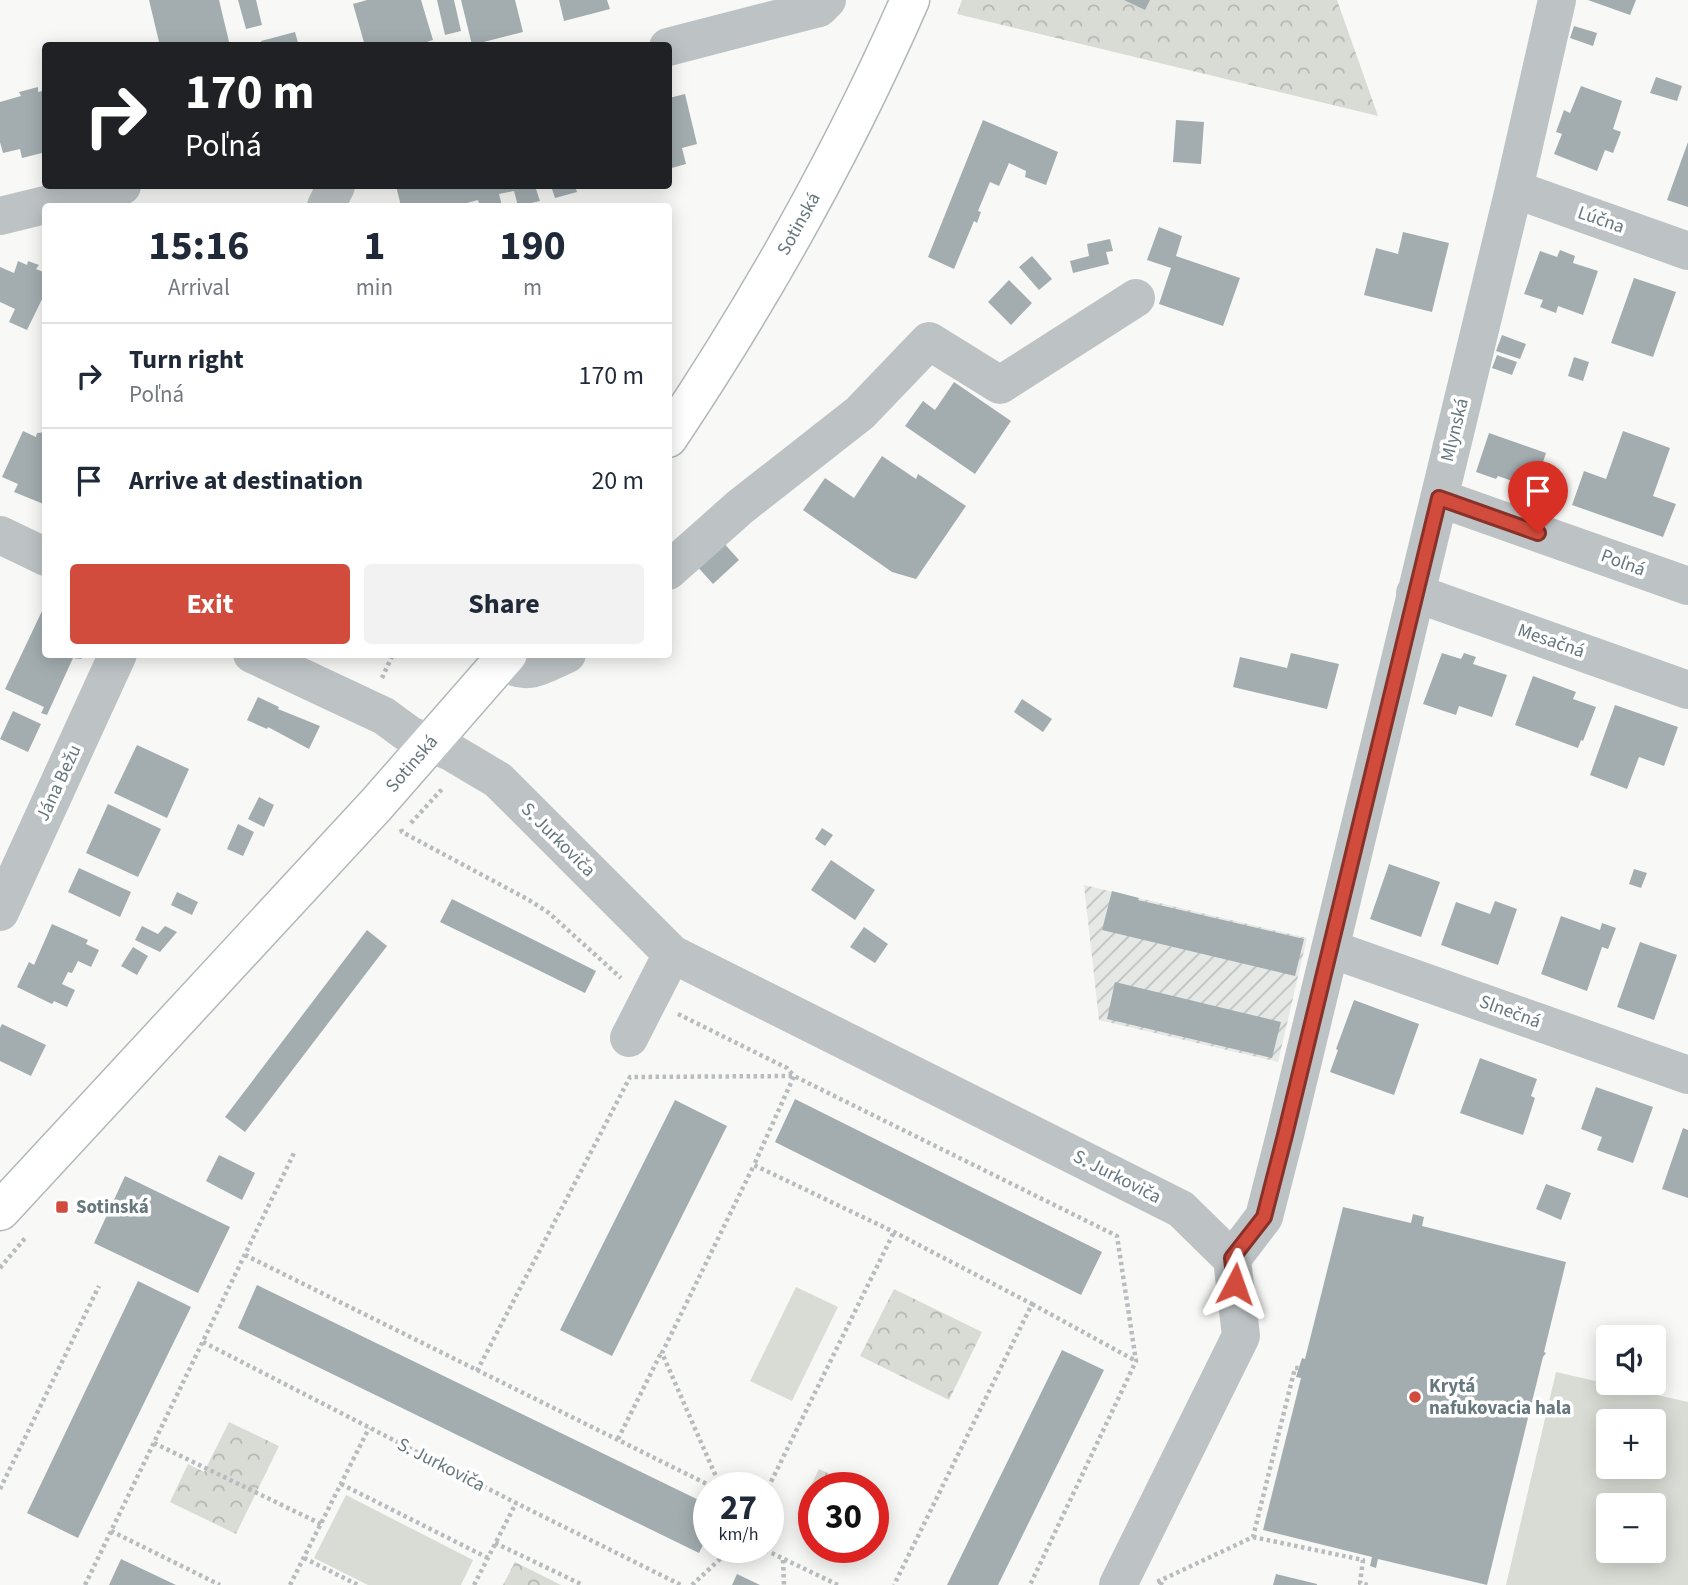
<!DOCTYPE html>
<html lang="en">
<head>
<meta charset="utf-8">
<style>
	:root { --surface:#fff; --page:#f2f2f3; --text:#1f2937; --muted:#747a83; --line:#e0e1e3; --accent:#d14c3d }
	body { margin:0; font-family:"Source Sans 3",sans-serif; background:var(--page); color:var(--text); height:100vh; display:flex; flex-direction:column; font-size:26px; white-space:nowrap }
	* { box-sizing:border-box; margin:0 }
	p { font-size:23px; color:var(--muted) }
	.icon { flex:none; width:38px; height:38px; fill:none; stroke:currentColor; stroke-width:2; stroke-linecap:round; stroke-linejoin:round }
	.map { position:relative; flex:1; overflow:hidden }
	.details { position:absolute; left:42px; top:203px; width:630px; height:455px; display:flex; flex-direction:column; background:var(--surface); border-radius:7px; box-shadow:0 4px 18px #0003 }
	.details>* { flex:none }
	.banner { position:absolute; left:42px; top:42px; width:630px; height:147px; border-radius:7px; box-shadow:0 4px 18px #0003; background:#202124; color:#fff; overflow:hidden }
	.controls { position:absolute; left:1596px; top:1325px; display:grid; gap:14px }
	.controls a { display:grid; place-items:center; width:70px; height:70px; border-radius:7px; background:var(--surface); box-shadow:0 4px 18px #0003; font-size:35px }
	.speed { position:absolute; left:693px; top:1472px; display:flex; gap:14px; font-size:35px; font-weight:700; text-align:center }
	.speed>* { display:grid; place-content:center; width:91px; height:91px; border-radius:50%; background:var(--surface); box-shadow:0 4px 18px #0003; line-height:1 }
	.speed small { font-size:18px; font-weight:400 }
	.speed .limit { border:10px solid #d22; background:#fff; color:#111 }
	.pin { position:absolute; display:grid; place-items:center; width:60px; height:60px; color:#fff; margin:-72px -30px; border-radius:50% 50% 50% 0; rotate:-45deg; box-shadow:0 0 7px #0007 }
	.pin .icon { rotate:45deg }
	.me { position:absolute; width:77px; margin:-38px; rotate:4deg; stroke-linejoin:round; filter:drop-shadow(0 0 5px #0008) }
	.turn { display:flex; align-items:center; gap:24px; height:147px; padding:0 28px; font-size:32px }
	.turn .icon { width:91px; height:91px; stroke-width:2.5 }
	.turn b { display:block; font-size:49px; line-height:60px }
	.eta { display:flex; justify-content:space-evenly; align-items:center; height:119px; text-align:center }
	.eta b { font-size:42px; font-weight:700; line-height:49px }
	.cta { display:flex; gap:14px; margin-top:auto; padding:14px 28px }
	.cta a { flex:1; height:80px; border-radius:7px; background:var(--accent); color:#fff; font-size:28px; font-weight:700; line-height:80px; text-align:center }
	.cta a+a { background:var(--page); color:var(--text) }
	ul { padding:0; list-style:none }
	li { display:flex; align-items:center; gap:21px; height:105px; padding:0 28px; border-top:2px solid var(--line) }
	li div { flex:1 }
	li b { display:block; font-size:26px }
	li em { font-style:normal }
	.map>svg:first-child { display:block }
	.industrial { fill:url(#industrial-furrows) }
	.forest { fill:url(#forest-crowns) }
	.pitch { fill:#d9dcd5; fill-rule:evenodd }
	.building { fill:#a3adb0 }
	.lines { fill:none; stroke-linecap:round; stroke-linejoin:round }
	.major-casing { stroke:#b1b7ba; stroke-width:41 }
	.path { stroke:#b8bcbe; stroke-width:4.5; stroke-dasharray:3.5 3.5; stroke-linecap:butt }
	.minor { stroke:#bdc3c5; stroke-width:38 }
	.major { stroke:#fff; stroke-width:38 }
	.route-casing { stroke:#883128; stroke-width:18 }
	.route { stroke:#d14c3d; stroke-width:12 }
	.poi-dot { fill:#d14c3d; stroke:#fff; stroke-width:2.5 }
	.labels { text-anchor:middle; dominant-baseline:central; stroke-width:7; stroke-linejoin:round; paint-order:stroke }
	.street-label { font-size:19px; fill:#66777e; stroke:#fff }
	.poi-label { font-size:19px; font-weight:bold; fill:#66777e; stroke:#fff; text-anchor:start }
</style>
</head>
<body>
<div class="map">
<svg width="1688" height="1585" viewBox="0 0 1688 1585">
	<defs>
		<pattern id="industrial-furrows" width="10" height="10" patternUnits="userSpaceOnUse" patternTransform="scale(1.75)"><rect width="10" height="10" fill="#e6e8e6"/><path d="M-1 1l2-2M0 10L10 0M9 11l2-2" fill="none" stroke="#bec1c0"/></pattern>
		<pattern id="forest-crowns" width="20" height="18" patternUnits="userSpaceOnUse" patternTransform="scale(1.75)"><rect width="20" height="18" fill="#d9dcd5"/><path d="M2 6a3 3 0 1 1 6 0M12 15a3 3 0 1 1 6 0" fill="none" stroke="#b4b7b2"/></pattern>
	</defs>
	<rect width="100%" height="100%" fill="#f8f8f6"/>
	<path class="industrial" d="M 1084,885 L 1307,938 L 1278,1062 L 1099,1020 Z"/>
	<path class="forest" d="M 962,0 L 1337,0 L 1378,116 L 957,14 Z
		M 894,1289 L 982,1332 L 949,1400 L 860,1356 Z
		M 229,1422 L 279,1446 L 236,1534 L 170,1502 L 188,1464 L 204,1472 Z
		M 819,1469 L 858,1487 L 814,1488 L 814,1522 L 797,1514 Z
		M 515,1562 L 561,1585 L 503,1585 Z"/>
	<path class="pitch" d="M 796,1287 L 838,1307 L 792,1401 L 750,1381 Z
		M 1556,1372 L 1688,1402 L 1688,1585 L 1506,1585 ZM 1608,1421 L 1654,1421 L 1654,1466 L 1608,1466 ZM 1608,1505 L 1654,1505 L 1654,1550 L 1608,1550 Z
		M 346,1495 L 473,1560 L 461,1585 L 368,1585 L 314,1558 Z"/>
	<path class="building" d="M 149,0 L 219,0 L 230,46 L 160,46 Z
		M 238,0 L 256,0 L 262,25 L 246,29 Z
		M 367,0 L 421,0 L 433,40 L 415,46 L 365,46 L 353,4 Z
		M 437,0 L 454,0 L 461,31 L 445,35 Z
		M 461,0 L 515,0 L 523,32 L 472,45 Z
		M 559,0 L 607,0 L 610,9 L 564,21 Z
		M 1124,0 L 1150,0 L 1145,10 Z
		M 1588,0 L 1636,0 L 1630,15 Z
		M 1574,26 L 1597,33 L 1593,46 L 1570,38 Z
		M 295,32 L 299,46 L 262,46 L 261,41 Z
		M 1656,77 L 1682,86 L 1677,101 L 1650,93 Z
		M 1581,86 L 1622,101 L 1613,129 L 1621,132 L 1613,153 L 1605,150 L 1597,171 L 1554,154 L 1562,134 L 1556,132 L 1564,110 L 1570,113 Z
		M 38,87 L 38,92 L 46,90 L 46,152 L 22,158 L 20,149 L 3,153 L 0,142 L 0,102 L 21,96 L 19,92 Z
		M 685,94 L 697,144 L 682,148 L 686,164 L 668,169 L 668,108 L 671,108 L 669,98 Z
		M 983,120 L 1058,152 L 1046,185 L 1025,177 L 1026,171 L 1009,163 L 999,186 L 990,182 L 978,211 L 981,212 L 977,223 L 974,221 L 954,269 L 928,257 Z
		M 1176,120 L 1204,122 L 1201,164 L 1173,162 Z
		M 1688,142 L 1688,207 L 1667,200 Z
		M 396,186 L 535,186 L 540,201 L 518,206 L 514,191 L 499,194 L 502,206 L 480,206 L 478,200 L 463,204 L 463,206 L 401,206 Z
		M 551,186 L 575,186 L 577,192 L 555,198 Z
		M 1159,227 L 1182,236 L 1176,256 L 1240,278 L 1223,326 L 1159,304 L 1171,268 L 1147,260 Z
		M 1403,232 L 1449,243 L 1432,312 L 1364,295 L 1376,248 L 1398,254 Z
		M 1110,239 L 1113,251 L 1106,252 L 1109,264 L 1073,273 L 1070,261 L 1089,256 L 1087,244 Z
		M 1560,250 L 1575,256 L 1573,263 L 1598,271 L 1583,315 L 1558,306 L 1556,313 L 1540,307 L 1543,300 L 1524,294 L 1540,251 L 1557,257 Z
		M 1032,256 L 1052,279 L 1039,290 L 1019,267 Z
		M 18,261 L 27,265 L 28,261 L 39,265 L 36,269 L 46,273 L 46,291 L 27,330 L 9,322 L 15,309 L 0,302 L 0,267 L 14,273 Z
		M 1634,278 L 1676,292 L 1653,357 L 1611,343 Z
		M 1009,280 L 1032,303 L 1011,325 L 988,302 Z
		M 1502,335 L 1526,344 L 1520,359 L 1496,351 Z
		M 1497,355 L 1517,362 L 1512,375 L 1492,368 Z
		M 1574,357 L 1589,362 L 1583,381 L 1568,376 Z
		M 954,382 L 1011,421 L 975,474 L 905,426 L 923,401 L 935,410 Z
		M 23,431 L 36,437 L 37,433 L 46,432 L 46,505 L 14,492 L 18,484 L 2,477 Z
		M 1623,431 L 1670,448 L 1653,496 L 1676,504 L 1663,537 L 1572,505 L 1584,471 L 1606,479 Z
		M 1489,433 L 1546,453 L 1533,492 L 1517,486 L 1518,483 L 1498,476 L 1496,479 L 1476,472 Z
		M 882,456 L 916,479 L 918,474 L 966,506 L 916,579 L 892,572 L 803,510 L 825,478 L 854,498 Z
		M 721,540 L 739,560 L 713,584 L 695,564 Z
		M 42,611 L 46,613 L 46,654 L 84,654 L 81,659 L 73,658 L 47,715 L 41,713 L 44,707 L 5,689 Z
		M 1291,653 L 1339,664 L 1327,709 L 1233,687 L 1240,657 L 1287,668 Z
		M 1442,653 L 1461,659 L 1464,653 L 1476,657 L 1473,664 L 1507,675 L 1492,717 L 1459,706 L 1456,715 L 1423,704 Z
		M 1533,676 L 1576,692 L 1573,699 L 1596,707 L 1583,741 L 1581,740 L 1578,748 L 1515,725 Z
		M 258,697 L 279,707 L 278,709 L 320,726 L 309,749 L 268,727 L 267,729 L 247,720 Z
		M 1022,699 L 1052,719 L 1043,732 L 1014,712 Z
		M 1615,705 L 1678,727 L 1664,766 L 1639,757 L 1627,789 L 1590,775 Z
		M 13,711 L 41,724 L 28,752 L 0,739 Z
		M 137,745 L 189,769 L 167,818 L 114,793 Z
		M 259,797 L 274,805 L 264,827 L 248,819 Z
		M 108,804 L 161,829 L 138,877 L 86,853 Z
		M 238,824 L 254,832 L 243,856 L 227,849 Z
		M 822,828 L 833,835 L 825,846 L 815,839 Z
		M 831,860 L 875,890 L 855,920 L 811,890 Z
		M 1389,864 L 1440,882 L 1421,937 L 1370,919 Z
		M 79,868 L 131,892 L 120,917 L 68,892 Z
		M 1634,869 L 1647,873 L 1641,888 L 1629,884 Z
		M 1112,891 L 1139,898 L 1138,900 L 1304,939 L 1295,976 L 1102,930 Z
		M 177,892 L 198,902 L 192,915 L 171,905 Z
		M 452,899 L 596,971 L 585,993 L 440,922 Z
		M 1495,901 L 1517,909 L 1498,965 L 1441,945 L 1456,902 L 1490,914 Z
		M 1561,916 L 1600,930 L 1602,923 L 1616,928 L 1608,949 L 1602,947 L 1587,991 L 1541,974 Z
		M 52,924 L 88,940 L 86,944 L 99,950 L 91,967 L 78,961 L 72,973 L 68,972 L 62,984 L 75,990 L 67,1007 L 54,1001 L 52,1004 L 17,987 L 29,962 L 34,965 Z
		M 142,926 L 158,934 L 165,926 L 177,932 L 160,952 L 135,940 Z
		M 864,927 L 888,944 L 875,963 L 850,947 Z
		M 367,930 L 387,946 L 245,1132 L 225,1117 Z
		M 1640,942 L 1677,955 L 1654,1020 L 1617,1007 Z
		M 133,947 L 148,956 L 137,975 L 121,966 Z
		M 1115,982 L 1281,1022 L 1272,1058 L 1107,1019 Z
		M 1354,1000 L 1419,1024 L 1394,1095 L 1330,1072 L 1338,1050 L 1336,1049 Z
		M 2,1024 L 46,1045 L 31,1076 L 0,1061 L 0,1028 Z
		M 1480,1058 L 1537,1079 L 1531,1096 L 1535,1098 L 1523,1135 L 1460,1113 Z
		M 1596,1087 L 1653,1107 L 1633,1163 L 1597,1150 L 1602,1137 L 1581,1129 Z
		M 795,1099 L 1102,1252 L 1081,1295 L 775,1142 Z
		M 675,1100 L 727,1126 L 612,1356 L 560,1330 Z
		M 1683,1128 L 1688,1130 L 1688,1198 L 1662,1189 Z
		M 219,1155 L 255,1173 L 242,1200 L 206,1181 Z
		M 125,1176 L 230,1227 L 198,1293 L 94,1243 Z
		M 1546,1184 L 1571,1193 L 1561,1220 L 1536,1209 Z
		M 1343,1207 L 1411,1223 L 1413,1214 L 1424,1217 L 1422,1226 L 1566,1262 L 1544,1352 L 1546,1353 L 1543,1357 L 1487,1585 L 1378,1559 L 1376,1568 L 1370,1566 L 1372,1557 L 1263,1530 L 1301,1378 L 1296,1377 L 1302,1358 L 1305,1359 Z
		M 138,1281 L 191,1307 L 78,1538 L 27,1513 Z
		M 257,1285 L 709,1505 L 709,1533 L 699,1553 L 238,1328 Z
		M 1062,1350 L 1104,1370 L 998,1585 L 947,1585 Z
		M 121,1559 L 176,1585 L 109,1585 Z
		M 737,1574 L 760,1585 L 732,1585 Z
		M 1276,1574 L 1317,1584 L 1317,1585 L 1273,1585 Z"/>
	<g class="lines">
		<g class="major-casing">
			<path id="major" d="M 668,438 C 761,299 843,153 910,0
				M 0,1211 L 376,805 L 508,654"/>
		</g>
		<path class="path" d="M 382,678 L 393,654
			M 411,823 L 443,788
			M 401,829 L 402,832 L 529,900 L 549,913 L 621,978
			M 678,1014 L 787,1068 L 794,1076 L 754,1165
			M 245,1255 L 715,1488
			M 0,1268 L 26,1237
			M 1032,1304 L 1136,1361
			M 203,1342 L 516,1503 L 681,1585
			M 477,1371 L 630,1077 L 794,1076 L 1117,1236 L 1136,1361 L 1030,1585
			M 618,1439 L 661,1353
			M 154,1443 L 321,1524
			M 341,1484 L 488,1558
			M 721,1488 L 662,1353 L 754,1165 L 894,1232 L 1032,1304 L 894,1585
			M 768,1488 L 894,1232
			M 0,1489 L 99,1286
			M 111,1531 L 220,1585
			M 1253,1537 L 1363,1560 L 1360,1583 L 1368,1585
			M 495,1543 L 583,1585
			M 759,1547 L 838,1585
			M 304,1558 L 358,1585
			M 783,1560 L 784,1585
			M 85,1585 L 294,1153
			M 290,1585 L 369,1428
			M 474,1585 L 516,1503
			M 692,1585 L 733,1547
			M 1163,1585 L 1157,1582 L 1253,1537 L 1295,1368 L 1299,1368"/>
		<path class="minor" d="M 668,47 L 819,8 L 827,0
			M 1514,189 L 1688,251
			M 326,206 L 336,186
			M 0,216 L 122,186
			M 1439,498 L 1688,586
			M 0,535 L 46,557
			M 668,571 L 740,507 L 860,413 L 929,341 L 1000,385 L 1136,298
			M 1415,593 L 1688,690
			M 252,654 L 384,716 L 410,735 L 451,752 L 498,780 L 672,954 L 1181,1209 L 1232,1259 L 1241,1336 L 1118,1585
			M 503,661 C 528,678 542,665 567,654
			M 0,912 L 118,654
			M 1331,949 L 1688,1075
			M 629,1038 L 672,954
			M 1232,1259 L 1264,1217 L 1285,1135 L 1514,189 L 1557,0"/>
		<use href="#major" class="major"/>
	</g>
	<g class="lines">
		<g class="route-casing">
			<path id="route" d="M 1235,1284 L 1232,1258 L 1264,1217 L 1285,1135 L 1439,498 L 1538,533"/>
		</g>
		<use href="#route" class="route"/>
	</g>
	<g class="poi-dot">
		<rect x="55" y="1200" width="14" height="14" rx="3.5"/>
		<circle cx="1415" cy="1397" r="7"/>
	</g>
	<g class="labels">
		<g class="street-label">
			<text transform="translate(1601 220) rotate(19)">Lúčna</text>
			<text transform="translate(799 224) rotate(-61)">Sotinská</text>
			<text transform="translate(1455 430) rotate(-76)">Mlynská</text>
			<text transform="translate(1623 563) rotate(20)">Poľná</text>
			<text transform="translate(1551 641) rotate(19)">Mesačná</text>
			<text transform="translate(412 764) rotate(-49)">Sotinská</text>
			<text transform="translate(59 783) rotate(-65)">Jána Bežu</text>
			<text transform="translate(558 840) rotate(45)">S. Jurkoviča</text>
			<text transform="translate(1510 1012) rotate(20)">Slnečná</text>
			<text transform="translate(1117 1177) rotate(27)">S. Jurkoviča</text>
			<text transform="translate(441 1465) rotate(27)">S. Jurkoviča</text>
		</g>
		<g class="poi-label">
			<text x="76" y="1207">Sotinská</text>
			<text x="1429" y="1386">Krytá<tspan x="1429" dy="22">nafukovacia hala</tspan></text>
		</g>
	</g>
</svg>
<div class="controls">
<a><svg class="icon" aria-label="sound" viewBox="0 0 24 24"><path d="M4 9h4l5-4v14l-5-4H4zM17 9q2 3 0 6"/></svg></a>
<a>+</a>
<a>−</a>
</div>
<div class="speed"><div>27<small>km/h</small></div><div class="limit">30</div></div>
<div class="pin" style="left:1538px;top:533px;background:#d93025"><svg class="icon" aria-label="arrive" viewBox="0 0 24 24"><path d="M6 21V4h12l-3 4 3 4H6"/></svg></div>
<svg class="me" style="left:1235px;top:1284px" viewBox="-20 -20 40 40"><path d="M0-17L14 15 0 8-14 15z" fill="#d14c3d" stroke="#fff" stroke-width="4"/></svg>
<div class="banner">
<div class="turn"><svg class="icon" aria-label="right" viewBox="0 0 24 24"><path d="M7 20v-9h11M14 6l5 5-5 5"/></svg><div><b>170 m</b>Poľná</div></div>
</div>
<section class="details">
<div class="eta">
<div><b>15:16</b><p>Arrival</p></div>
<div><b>1</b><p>min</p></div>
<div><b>190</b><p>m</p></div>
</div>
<ul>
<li><svg class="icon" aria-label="right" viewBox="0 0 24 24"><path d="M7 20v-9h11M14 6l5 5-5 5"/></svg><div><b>Turn right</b><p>Poľná</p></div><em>170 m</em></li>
<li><svg class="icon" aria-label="arrive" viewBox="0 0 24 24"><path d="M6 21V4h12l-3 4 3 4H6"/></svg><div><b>Arrive at destination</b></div><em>20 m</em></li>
</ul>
<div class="cta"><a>Exit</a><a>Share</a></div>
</section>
</div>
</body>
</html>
